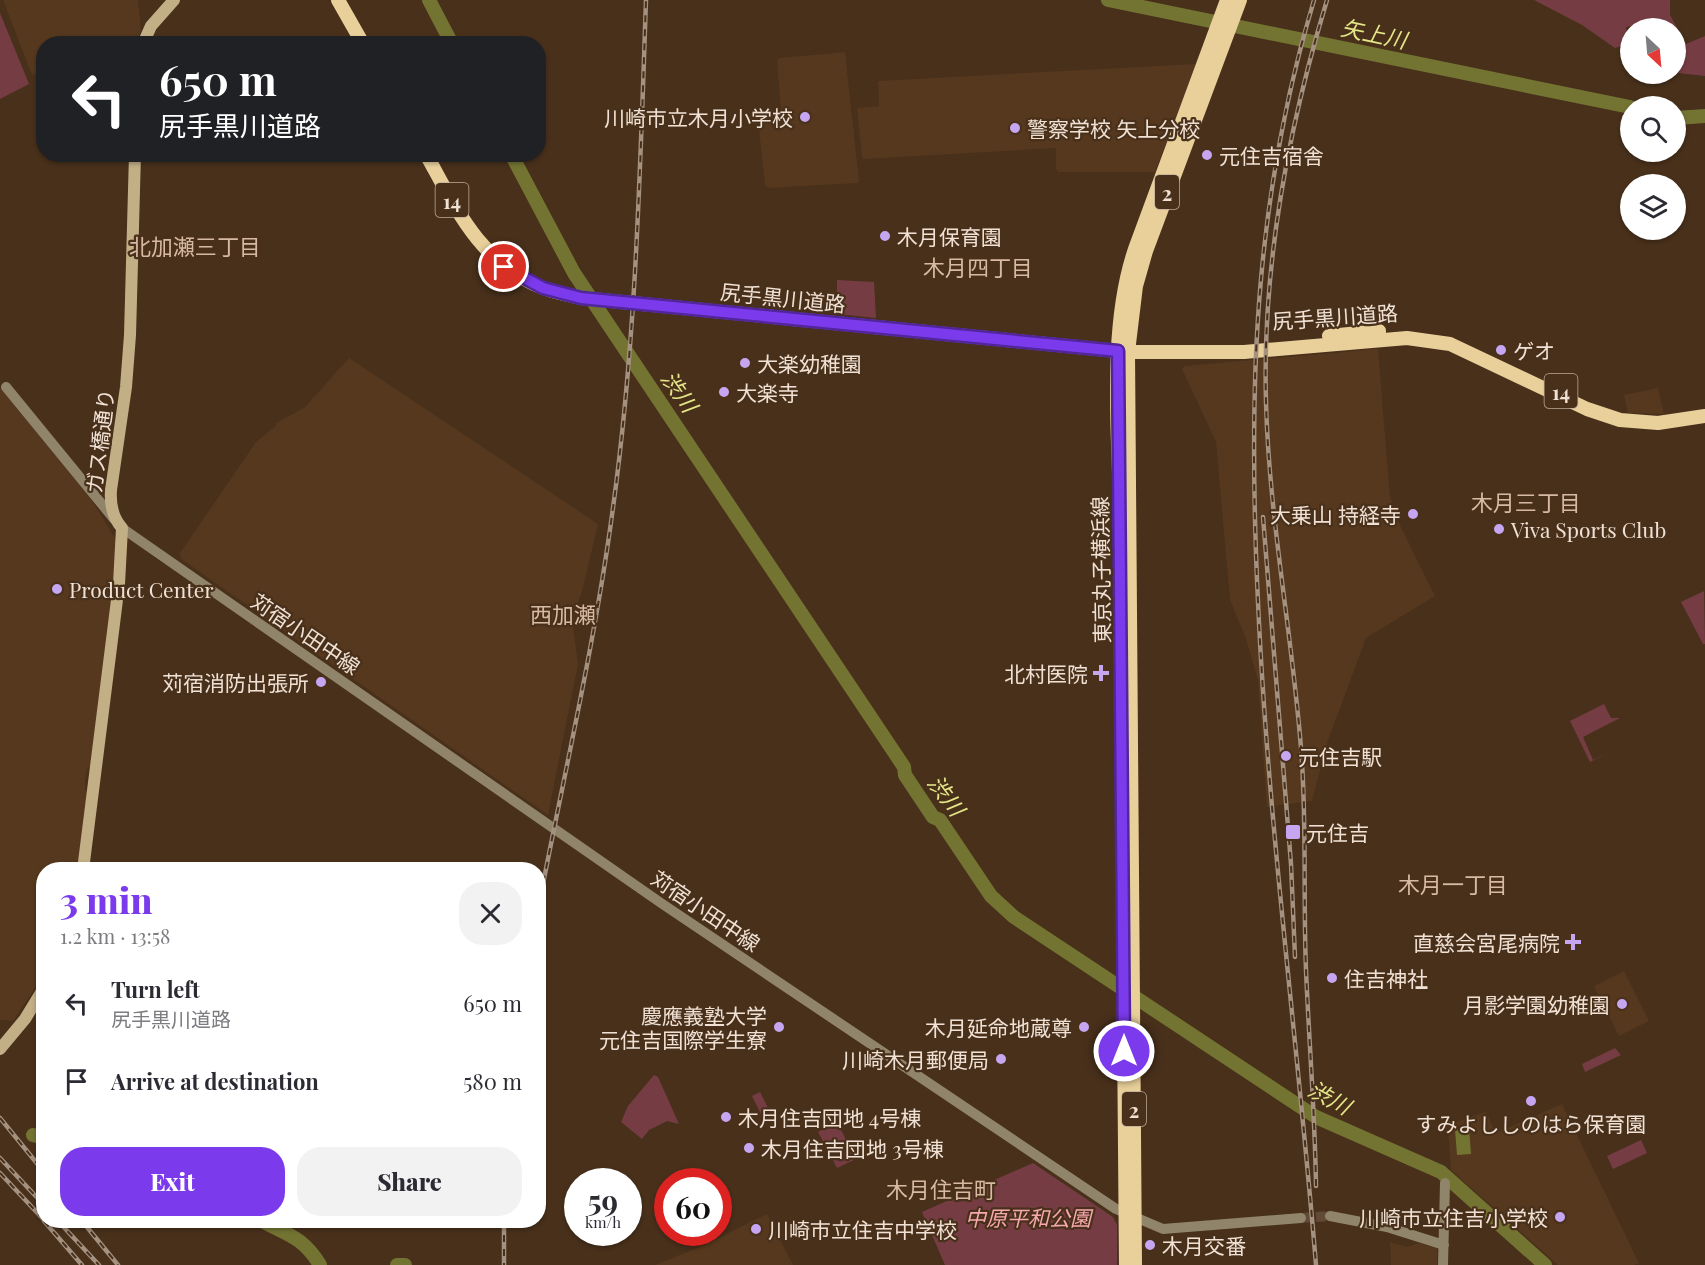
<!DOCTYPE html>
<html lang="en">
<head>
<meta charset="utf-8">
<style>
	:root { --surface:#fff; --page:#f2f2f3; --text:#2b2b33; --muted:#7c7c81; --accent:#7c3aed }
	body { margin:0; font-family:"Playfair Display","Noto Sans JP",serif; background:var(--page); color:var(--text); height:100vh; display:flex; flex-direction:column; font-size:22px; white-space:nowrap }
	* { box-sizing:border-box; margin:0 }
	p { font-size:20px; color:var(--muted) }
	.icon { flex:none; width:33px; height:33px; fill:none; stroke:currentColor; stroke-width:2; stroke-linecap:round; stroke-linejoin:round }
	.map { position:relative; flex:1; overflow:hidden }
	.sheet { position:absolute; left:36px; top:862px; width:510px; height:366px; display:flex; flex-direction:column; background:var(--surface); border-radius:24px; box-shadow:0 2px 4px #0004 }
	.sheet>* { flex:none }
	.top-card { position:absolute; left:36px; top:36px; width:510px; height:126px; border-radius:24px; box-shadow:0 2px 4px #0004; background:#202124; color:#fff; overflow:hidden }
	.needle { width:39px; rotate:154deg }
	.buttons { position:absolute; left:1620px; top:18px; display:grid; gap:12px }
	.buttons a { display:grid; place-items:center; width:66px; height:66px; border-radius:50%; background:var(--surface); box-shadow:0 2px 4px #0004; font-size:30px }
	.speed { position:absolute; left:564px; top:1168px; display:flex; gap:12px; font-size:30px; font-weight:700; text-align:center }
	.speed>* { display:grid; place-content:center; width:78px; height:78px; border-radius:50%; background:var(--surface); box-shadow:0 2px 4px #0004; line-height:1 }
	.speed small { font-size:15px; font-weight:400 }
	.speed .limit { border:9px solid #d22; background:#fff; color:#111 }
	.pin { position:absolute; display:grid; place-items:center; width:51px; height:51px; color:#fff; margin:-26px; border:3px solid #fff; border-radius:50%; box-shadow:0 2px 6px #0007 }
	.me { position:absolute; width:66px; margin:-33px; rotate:0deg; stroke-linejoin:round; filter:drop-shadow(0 0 4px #0008) }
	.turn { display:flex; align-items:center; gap:21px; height:126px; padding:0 24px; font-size:27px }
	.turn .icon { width:78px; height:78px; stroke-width:2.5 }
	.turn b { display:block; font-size:42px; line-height:51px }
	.round { display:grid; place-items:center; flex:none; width:63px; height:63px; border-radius:24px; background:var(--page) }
	.head { display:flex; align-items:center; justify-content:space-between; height:102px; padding:0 24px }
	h1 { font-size:36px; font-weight:800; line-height:45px; color:var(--accent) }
	.button { display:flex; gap:12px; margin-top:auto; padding:12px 24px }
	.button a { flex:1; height:69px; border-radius:24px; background:var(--accent); color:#fff; font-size:24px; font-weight:800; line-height:69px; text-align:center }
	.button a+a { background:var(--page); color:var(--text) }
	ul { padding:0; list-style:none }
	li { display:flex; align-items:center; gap:18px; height:78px; padding:0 24px }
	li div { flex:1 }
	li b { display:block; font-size:22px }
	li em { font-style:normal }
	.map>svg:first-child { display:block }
	.built { fill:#55381d }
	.green { fill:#753d43 }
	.water { fill:#737432 }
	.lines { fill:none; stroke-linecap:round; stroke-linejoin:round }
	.river { stroke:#737432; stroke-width:14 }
	.tertiary-tunnel { stroke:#614b37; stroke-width:10; stroke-dasharray:10 5; stroke-linecap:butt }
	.tertiary { stroke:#90846a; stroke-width:10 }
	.secondary { stroke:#c2af86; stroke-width:12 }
	.primary { stroke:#e9d09b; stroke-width:14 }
	.rail-casing { stroke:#a49180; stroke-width:4.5 }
	.rail { stroke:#48301b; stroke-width:2; stroke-dasharray:7; stroke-linecap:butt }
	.route-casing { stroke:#51269a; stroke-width:15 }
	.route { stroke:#7c3aed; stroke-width:10 }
	.poi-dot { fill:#c6a6f0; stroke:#48301b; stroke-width:2 }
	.labels { text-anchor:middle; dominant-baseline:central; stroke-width:4.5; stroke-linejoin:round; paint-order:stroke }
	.shield { fill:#48301b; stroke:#beac9c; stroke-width:1.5 }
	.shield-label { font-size:20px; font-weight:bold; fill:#f0e1d4 }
	.poi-label { font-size:21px; fill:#f0e1d4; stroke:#48301b; text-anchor:start }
	.street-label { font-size:21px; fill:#f0e1d4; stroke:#48301b }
	.park-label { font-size:21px; font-style:italic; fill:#f7a8ad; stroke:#48301b }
	.water-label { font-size:22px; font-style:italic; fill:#e4e687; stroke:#48301b }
	.neighbourhood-label { font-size:22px; fill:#d8baa2; stroke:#48301b }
</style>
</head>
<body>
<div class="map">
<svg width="1705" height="1265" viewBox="0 0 1705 1265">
	<rect width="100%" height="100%" fill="#48301b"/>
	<path class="built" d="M 3,0 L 138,0 L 141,30 L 136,43 L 44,44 L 43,70 L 32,75 Z
		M 845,52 L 859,181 L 857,183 L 769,188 L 765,185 L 757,111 L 781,111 L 777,60 L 779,58 Z
		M 1196,64 L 1155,172 L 1058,172 L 1056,169 L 1056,148 L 863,159 L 862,156 L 857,108 L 879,106 L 878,81 Z
		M 1378,349 L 1390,497 L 1398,521 L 1435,596 L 1366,638 L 1327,743 L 1312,801 L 1267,807 L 1258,680 L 1246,639 L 1230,600 L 1216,442 L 1182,369 L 1184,366 Z
		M 349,358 L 598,524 L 582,592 L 572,617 L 578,664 L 548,815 L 181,559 L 180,553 L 256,442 L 276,426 L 276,423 L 304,408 Z
		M 0,388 L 90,498 L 117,541 L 115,588 L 93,765 L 87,769 L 85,781 L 85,789 L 90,797 L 80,870 L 44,870 L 43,976 L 13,1021 L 0,1020 Z
		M 1658,388 L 1664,414 L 1628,413 L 1624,395 Z
		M 1624,971 L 1649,1021 L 1619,1036 L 1594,986 Z
		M 1562,1104 L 1639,1263 L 1634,1265 L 1558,1265 L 1451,1170 L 1448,1127 L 1450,1124 L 1486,1112 L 1496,1133 Z
		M 767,1214 L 793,1265 L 655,1265 L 705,1245 Z
		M 1390,1242 L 1408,1247 L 1418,1243 L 1437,1248 L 1437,1265 L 1391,1265 Z"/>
	<path class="green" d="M 1534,0 L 1670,0 L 1670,15 L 1686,44 L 1705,36 L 1705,76 L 1678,73 L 1676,28 L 1644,28 L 1643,24 L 1626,27 L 1628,36 L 1625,45 L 1615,48 L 1582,25 Z
		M 0,13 L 29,84 L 0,99 Z
		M 837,280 L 874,282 L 876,318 L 837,314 Z
		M 1704,591 L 1705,644 L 1703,644 L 1681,602 Z
		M 1604,704 L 1611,718 L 1620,718 L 1583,737 L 1593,760 L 1612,751 L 1590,762 L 1570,721 Z
		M 1615,1048 L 1621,1055 L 1585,1072 L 1582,1064 Z
		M 654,1075 L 658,1077 L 679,1124 L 667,1121 L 649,1130 L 642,1139 L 621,1122 L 628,1106 Z
		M 760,1092 L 773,1118 L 765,1122 L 752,1096 Z
		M 837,1122 L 856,1159 L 837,1168 L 818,1132 Z
		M 1641,1140 L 1647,1153 L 1613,1169 L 1607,1156 Z
		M 1033,1163 L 1113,1217 L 1117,1225 L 1117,1265 L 945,1265 L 922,1212 Z"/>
	<path class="water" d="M 1469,1128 L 1471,1154 L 1457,1155 L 1455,1129 Z"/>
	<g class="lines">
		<path class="river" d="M 429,0 L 452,44
			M 1108,0 L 1630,107
			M 1676,118 L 1705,116
			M 511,154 L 574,273 L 904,767 L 905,775 L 933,817 L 940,820 L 991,896 L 1014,917 L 1316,1117 L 1441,1172 L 1545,1265
			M 33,1135 L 44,1138
			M 262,1221 C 288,1235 303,1237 320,1265
			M 397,1265 L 405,1265"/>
		<path class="tertiary-tunnel" d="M 1301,1218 L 1330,1216"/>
		<path class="tertiary" d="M 6,387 L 114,519
			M 122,528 L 661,903 L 1116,1209 L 1163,1229 L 1301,1218
			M 1330,1216 L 1387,1227 L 1444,1245
			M 1443,1265 L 1445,1183"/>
		<path class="secondary" d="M 143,44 L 151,26 L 174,0
			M 83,870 L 119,584 L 122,528 C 113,518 110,504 111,490 L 126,387 L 130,335 L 135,154
			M 0,1049 L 25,1019 L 44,988"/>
		<path class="primary" d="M 338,0 L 363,44
			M 426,154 C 457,210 479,261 541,287 C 554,293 568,294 581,298 L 1128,352 L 1244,352 L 1407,338 L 1450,344 L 1587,409 L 1620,420 L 1658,423 L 1705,416
			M 1329,336 L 1379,331
			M 1120,504 C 1118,425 1109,325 1135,249 L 1227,0
			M 1122,751 L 1123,882
			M 1123,913 L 1126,1265
			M 1135,1265 L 1128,352 L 1136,286 L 1146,251 L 1240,0"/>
		<g class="rail-casing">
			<path id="rail" d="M 1314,0 C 1253,204 1248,391 1258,602 C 1268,824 1298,1044 1316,1265
				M 1263,517 L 1291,864 L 1295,957
				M 538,910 C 563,778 594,648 612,515 C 636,345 640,172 646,0
				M 0,1118 L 44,1172
				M 0,1158 L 44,1205
				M 0,1173 L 44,1220
				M 1316,1186 C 1315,1114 1309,1042 1306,970 C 1303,896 1307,822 1301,748 C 1292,633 1269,518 1266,402 C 1262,267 1288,129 1327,0
				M 44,1221 L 82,1265
				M 58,1221 L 99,1265
				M 82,1221 L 118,1265
				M 504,1221 L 504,1265"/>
		</g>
		<use href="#rail" class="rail"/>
	</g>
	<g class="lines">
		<g class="route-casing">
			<path id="route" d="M 504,267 L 543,288 L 581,298 L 1118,351 L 1124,1051"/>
		</g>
		<use href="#route" class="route"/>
	</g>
	<g class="poi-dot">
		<circle cx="805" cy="117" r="6"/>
		<circle cx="1015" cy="128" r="6"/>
		<circle cx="1207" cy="155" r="6"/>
		<circle cx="885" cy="236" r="6"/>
		<circle cx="1501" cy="350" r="6"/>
		<circle cx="745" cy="363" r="6"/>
		<circle cx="724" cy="392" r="6"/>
		<circle cx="1413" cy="514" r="6"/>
		<circle cx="1499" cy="529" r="6"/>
		<circle cx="57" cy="589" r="6"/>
		<path d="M1098 664h6v6h6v6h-6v6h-6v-6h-6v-6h6z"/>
		<circle cx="321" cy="682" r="6"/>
		<circle cx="1286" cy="756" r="6"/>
		<rect x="1285" y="824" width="16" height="16" rx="3"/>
		<path d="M1570 933h6v6h6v6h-6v6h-6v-6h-6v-6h6z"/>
		<circle cx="1332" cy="978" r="6"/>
		<circle cx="1622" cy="1004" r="6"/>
		<circle cx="779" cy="1027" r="6"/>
		<circle cx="1084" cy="1027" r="6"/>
		<circle cx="1001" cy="1059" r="6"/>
		<circle cx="1531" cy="1101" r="6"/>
		<circle cx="726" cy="1117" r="6"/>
		<circle cx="749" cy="1148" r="6"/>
		<circle cx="1560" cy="1217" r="6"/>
		<circle cx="756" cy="1229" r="6"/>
		<circle cx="1150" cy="1245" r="6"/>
	</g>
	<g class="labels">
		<g class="shield">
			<rect x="1155" y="175" width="24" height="34" rx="4.5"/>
			<rect x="435.5" y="183" width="33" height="34" rx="4.5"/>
			<rect x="1544.5" y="374" width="33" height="34" rx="4.5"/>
			<rect x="1122" y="1092" width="24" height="34" rx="4.5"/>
		</g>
		<g class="shield-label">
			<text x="1167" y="192">2</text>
			<text x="452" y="200">14</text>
			<text x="1561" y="391">14</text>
			<text x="1134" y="1109">2</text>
		</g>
		<g class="poi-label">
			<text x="793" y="117" text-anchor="end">川崎市立木月小学校</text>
			<text x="1027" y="128">警察学校 矢上分校</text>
			<text x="1219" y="155">元住吉宿舎</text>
			<text x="897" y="236">木月保育園</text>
			<text x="1513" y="350">ゲオ</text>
			<text x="757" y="363">大楽幼稚園</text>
			<text x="736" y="392">大楽寺</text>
			<text x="1401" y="514" text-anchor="end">大乗山 持経寺</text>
			<text x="1511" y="529">Viva Sports Club</text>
			<text x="69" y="589">Product Center</text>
			<text x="1088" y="673" text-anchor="end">北村医院</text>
			<text x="309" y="682" text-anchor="end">苅宿消防出張所</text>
			<text x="1298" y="756">元住吉駅</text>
			<text x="1306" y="832">元住吉</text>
			<text x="1560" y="942" text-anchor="end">直慈会宮尾病院</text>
			<text x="1344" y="978">住吉神社</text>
			<text x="1610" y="1004" text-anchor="end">月影学園幼稚園</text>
			<text x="767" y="1015" text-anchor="end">慶應義塾大学<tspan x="767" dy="24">元住吉国際学生寮</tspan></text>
			<text x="1072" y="1027" text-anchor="end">木月延命地蔵尊</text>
			<text x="989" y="1059" text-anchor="end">川崎木月郵便局</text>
			<text x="738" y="1117">木月住吉団地 4号棟</text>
			<text x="1531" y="1123" text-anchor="middle">すみよししのはら保育園</text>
			<text x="761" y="1148">木月住吉団地 3号棟</text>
			<text x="1548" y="1217" text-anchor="end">川崎市立住吉小学校</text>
			<text x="768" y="1229">川崎市立住吉中学校</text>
			<text x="1162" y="1245">木月交番</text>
		</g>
		<g class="street-label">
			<text transform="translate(783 297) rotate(6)">尻手黒川道路</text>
			<text transform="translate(1335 316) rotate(-4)">尻手黒川道路</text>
			<text transform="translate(99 441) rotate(-83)">ガス橋通り</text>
			<text transform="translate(1100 570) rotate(-91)">東京丸子横浜線</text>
			<text transform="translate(306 633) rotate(34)">苅宿小田中線</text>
			<text transform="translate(706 910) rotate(34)">苅宿小田中線</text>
		</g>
		<g class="park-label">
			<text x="1028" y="1217">中原平和公園</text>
		</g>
		<g class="water-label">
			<text transform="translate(1374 33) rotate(12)">矢上川</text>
			<text transform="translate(680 391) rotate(55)">渋川</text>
			<text transform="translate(947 795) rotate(53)">渋川</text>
			<text transform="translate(1330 1097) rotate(28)">渋川</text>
		</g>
		<g class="neighbourhood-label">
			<text x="195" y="246">北加瀬三丁目</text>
			<text x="978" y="267">木月四丁目</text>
			<text x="1526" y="502">木月三丁目</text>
			<text x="563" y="614">西加瀬</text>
			<text x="1453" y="884">木月一丁目</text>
			<text x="941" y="1189">木月住吉町</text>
		</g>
	</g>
</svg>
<div class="buttons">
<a><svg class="needle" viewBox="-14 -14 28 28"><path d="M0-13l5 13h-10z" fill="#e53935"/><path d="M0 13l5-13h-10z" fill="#7c7c81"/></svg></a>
<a><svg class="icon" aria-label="search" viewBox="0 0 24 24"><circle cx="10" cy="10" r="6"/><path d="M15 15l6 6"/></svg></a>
<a><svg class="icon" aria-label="layers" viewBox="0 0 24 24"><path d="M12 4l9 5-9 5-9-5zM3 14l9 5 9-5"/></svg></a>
</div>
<div class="speed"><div>59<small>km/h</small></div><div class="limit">60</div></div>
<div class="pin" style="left:504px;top:267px;background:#d93025"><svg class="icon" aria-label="arrive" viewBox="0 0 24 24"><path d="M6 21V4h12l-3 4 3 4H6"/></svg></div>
<svg class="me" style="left:1124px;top:1051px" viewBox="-20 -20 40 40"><circle r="17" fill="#7c3aed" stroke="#fff" stroke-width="3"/><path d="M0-11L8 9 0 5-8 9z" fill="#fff"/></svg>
<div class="top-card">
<div class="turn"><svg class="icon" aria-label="left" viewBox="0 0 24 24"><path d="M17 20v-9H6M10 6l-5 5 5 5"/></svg><div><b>650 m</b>尻手黒川道路</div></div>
</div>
<section class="sheet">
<div class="head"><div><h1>3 min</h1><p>1.2 km · 13:58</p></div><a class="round"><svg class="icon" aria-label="close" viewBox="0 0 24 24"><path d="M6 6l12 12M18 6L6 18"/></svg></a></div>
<ul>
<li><svg class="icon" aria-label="left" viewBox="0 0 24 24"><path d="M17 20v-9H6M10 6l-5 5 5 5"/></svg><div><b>Turn left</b><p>尻手黒川道路</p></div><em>650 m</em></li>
<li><svg class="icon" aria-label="arrive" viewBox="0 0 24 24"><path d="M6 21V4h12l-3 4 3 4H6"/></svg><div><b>Arrive at destination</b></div><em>580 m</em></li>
</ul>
<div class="button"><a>Exit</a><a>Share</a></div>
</section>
</div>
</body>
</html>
